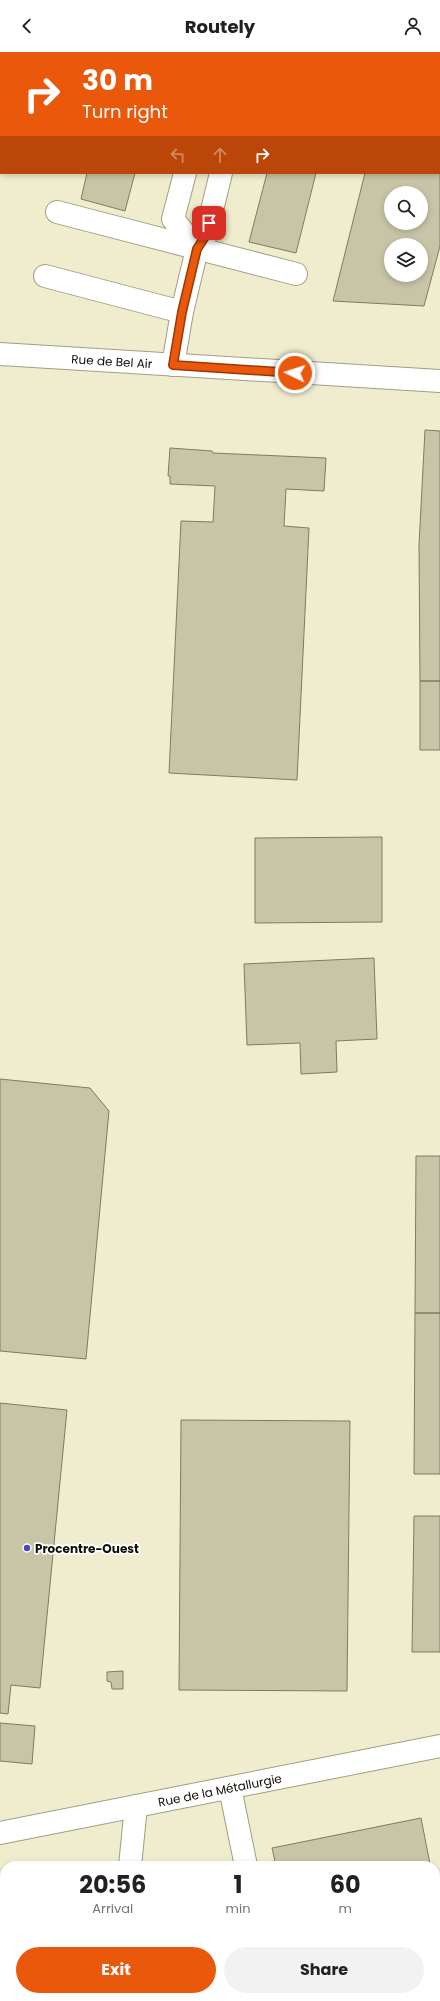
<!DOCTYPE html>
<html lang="en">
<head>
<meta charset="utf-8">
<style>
	:root { --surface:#fff; --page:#f2f2f2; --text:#202124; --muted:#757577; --accent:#ea580c }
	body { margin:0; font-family:Poppins,sans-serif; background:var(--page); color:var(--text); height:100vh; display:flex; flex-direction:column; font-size:15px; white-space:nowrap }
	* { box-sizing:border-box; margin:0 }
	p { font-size:13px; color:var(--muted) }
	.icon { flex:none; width:22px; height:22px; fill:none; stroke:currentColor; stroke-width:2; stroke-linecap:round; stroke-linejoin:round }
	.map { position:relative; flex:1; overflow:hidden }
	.details { position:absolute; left:0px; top:1809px; width:440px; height:140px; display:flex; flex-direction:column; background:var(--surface); border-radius:16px 16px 0 0; box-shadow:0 2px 6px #0003 }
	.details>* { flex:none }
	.banner { position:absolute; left:0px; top:0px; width:440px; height:122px; box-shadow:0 2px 6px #0003; background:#ea580c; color:#fff; overflow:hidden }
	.buttons { position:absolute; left:384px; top:134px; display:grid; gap:8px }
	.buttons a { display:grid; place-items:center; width:44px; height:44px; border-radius:50%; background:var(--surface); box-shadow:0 2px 6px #0003; font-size:20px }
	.pin { position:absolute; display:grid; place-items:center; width:34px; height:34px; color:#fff; margin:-17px; border-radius:8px; box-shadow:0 2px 6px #0006 }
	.me { position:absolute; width:44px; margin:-22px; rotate:274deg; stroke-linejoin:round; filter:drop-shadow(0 0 3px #0008) }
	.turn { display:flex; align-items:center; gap:14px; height:84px; padding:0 16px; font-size:18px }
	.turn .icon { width:52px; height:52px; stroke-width:2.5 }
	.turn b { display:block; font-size:28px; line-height:34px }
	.lanes { display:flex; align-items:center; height:38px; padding:0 16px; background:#0003; justify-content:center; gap:20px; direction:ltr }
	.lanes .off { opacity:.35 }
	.eta { display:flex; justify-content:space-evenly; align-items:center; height:68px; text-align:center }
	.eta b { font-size:24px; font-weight:700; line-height:28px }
	.button { display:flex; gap:8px; margin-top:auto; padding:8px 16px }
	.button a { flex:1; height:46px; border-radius:24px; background:var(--accent); color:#fff; font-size:16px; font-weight:700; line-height:46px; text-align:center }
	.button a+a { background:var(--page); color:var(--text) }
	header { display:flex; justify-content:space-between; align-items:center; height:52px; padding:0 16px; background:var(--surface); font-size:18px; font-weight:700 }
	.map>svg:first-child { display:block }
	.building { fill:#c8c4a7; stroke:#7f7b60; fill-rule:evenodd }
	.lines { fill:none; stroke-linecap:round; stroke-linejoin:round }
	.minor-casing { stroke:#a19e82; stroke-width:24 }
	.minor { stroke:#fff; stroke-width:22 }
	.route-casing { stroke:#983908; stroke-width:10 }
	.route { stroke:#ea580c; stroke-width:7 }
	.poi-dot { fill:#5144bc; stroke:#fff; stroke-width:1.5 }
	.labels { text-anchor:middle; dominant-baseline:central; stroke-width:3.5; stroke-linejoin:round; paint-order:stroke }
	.street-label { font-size:12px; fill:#0f0d04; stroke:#fff }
	.poi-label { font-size:12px; font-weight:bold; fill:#0f0d04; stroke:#fff; text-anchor:start }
</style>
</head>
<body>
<header><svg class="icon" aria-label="back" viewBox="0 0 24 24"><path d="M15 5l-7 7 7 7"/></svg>Routely<svg class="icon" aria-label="person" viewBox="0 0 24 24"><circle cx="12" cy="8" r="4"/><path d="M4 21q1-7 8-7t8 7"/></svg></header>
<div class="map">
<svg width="440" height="1949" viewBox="0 0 440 1949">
	<rect width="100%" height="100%" fill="#f0edcf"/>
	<path class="building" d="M 396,0 L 440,0 L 440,194 L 424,254 L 333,249 L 365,121 L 439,121 L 439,1 ZM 391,141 L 421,141 L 421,171 L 391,171 ZM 391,193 L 421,193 L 421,223 L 391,223 Z
		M 87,121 L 135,121 L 125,159 L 81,147 Z
		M 267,121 L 316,121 L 296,201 L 249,190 Z
		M 425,378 L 440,379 L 440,629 L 420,629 L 419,493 Z
		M 170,396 L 212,399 L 213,401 L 326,406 L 324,439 L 286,437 L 284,474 L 309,476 L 297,728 L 169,721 L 181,469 L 213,470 L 215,434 L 170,432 L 170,424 L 168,424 Z
		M 420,629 L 440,629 L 440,698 L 420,698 Z
		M 382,785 L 382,870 L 255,871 L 255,786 Z
		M 374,906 L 377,987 L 336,989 L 337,1020 L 301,1022 L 300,991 L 247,993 L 244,912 Z
		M 0,1027 L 90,1036 L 109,1059 L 86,1307 L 0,1299 Z
		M 416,1104 L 440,1104 L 440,1261 L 415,1261 Z
		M 415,1261 L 440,1261 L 440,1422 L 414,1422 Z
		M 0,1351 L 67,1358 L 40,1636 L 11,1633 L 8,1662 L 0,1661 Z
		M 181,1368 L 350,1369 L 347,1639 L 179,1638 Z
		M 414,1464 L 440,1464 L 440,1600 L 412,1600 Z
		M 123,1619 L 123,1637 L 112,1637 L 111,1630 L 107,1629 L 107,1620 Z
		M 0,1671 L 35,1674 L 32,1712 L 0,1709 Z
		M 421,1766 L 430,1812 L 419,1814 L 276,1814 L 272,1796 Z"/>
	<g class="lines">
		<g class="minor-casing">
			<g id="minor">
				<path d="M 198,0 L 202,1"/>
				<path d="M 57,160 L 296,222"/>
				<path d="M 197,197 L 206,183 L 221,121"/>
				<path d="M 45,224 L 182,260"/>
				<path id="s1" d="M 0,302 L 440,329"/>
				<path d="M 173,313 L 182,260 L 197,197 L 173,167 L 185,121"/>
				<path d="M 230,1736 L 246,1814"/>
				<path id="s2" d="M 0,1781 L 440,1694"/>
				<path d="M 130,1814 L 136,1754"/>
				<path d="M 435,1845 L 440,1855"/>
				<path d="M 274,1944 L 275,1949 L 298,1944"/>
				<path d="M 114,1949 L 115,1944"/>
				<path d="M 434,1949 L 440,1924"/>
			</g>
		</g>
		<use href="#minor" class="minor"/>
	</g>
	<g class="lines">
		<g class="route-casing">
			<path id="route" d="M 209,171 L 206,183 L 197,197 L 182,260 L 173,313 L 295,321"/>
		</g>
		<use href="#route" class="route"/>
	</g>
	<circle class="poi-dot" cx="27" cy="1496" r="4"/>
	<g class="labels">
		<g class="street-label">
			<text stroke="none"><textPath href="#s1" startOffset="112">Rue de Bel Air</textPath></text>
			<text stroke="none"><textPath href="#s2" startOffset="224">Rue de la Métallurgie</textPath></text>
		</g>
		<g class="poi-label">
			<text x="35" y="1496">Procentre-Ouest</text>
		</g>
	</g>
</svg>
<div class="buttons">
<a><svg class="icon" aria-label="search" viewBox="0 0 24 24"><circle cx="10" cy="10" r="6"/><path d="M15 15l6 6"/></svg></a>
<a><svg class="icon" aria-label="layers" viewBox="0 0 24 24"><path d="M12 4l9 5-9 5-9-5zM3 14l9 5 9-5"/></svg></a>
</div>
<div class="pin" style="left:209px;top:171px;background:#d93025"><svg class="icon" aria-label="arrive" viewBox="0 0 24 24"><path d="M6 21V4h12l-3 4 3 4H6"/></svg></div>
<svg class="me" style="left:295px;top:321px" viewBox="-20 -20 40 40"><circle r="17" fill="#ea580c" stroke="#fff" stroke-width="3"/><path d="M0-11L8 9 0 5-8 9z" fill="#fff"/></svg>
<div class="banner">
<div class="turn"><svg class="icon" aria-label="right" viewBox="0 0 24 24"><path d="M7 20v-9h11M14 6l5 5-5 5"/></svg><div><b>30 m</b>Turn right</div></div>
<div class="lanes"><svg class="icon off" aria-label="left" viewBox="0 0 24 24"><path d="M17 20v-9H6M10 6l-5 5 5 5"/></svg><svg class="icon off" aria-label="ahead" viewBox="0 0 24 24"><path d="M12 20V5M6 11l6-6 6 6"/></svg><svg class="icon" aria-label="right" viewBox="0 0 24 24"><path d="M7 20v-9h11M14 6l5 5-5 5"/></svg></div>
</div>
<section class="details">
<div class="eta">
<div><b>20:56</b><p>Arrival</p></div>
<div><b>1</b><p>min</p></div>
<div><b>60</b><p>m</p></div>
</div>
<div class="button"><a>Exit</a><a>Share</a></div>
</section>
</div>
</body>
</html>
